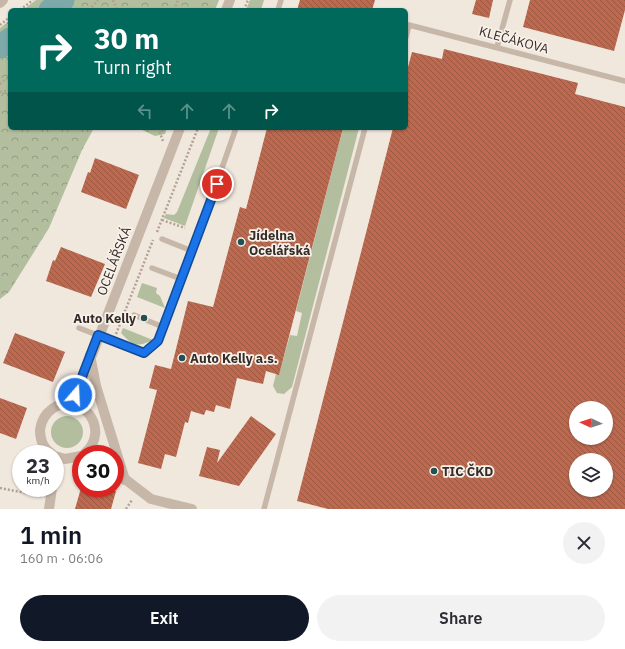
<!DOCTYPE html>
<html lang="en">
<head>
<meta charset="utf-8">
<style>
	:root { --surface:#fff; --page:#f2f2f3; --text:#2b2b33; --muted:#7c7c81; --accent:#111827 }
	body { margin:0; font-family:"IBM Plex Sans",sans-serif; background:var(--page); color:var(--text); height:100vh; display:flex; flex-direction:column; font-size:15px; white-space:nowrap }
	* { box-sizing:border-box; margin:0 }
	p { font-size:13px; color:var(--muted) }
	.icon { flex:none; width:22px; height:22px; fill:none; stroke:currentColor; stroke-width:2; stroke-linecap:round; stroke-linejoin:round }
	.map { position:relative; height:509px; overflow:hidden }
	.details { display:flex; flex-direction:column; background:var(--surface); flex:1 }
	.details>* { flex:none }
	.top-card { position:absolute; left:8px; top:8px; width:400px; height:122px; border-radius:6px; box-shadow:0 1px 3px #0004; background:#00695c; color:#fff; overflow:hidden }
	.needle { width:26px; rotate:274deg }
	.fabs { position:absolute; left:569px; top:401px; display:grid; gap:8px }
	.fabs a { display:grid; place-items:center; width:44px; height:44px; border-radius:50%; background:var(--surface); box-shadow:0 1px 3px #0004; font-size:20px }
	.speed { position:absolute; left:12px; top:445px; display:flex; gap:8px; font-size:20px; font-weight:700; text-align:center }
	.speed>* { display:grid; place-content:center; width:52px; height:52px; border-radius:50%; background:var(--surface); box-shadow:0 1px 3px #0004; line-height:1 }
	.speed small { font-size:10px; font-weight:400 }
	.speed .limit { border:6px solid #d22; background:#fff; color:#111 }
	.pin { position:absolute; display:grid; place-items:center; width:34px; height:34px; color:#fff; margin:-17px; border:2px solid #fff; border-radius:50%; box-shadow:0 1px 4px #0007 }
	.me { position:absolute; width:44px; margin:-22px; rotate:19deg; stroke-linejoin:round; filter:drop-shadow(0 0 3px #0008) }
	.turn { display:flex; align-items:center; gap:14px; height:84px; padding:0 20px; font-size:18px }
	.turn .icon { width:52px; height:52px; stroke-width:2.5 }
	.turn b { display:block; font-size:28px; line-height:34px }
	.lanes { display:flex; align-items:center; height:38px; padding:0 20px; background:#0003; justify-content:center; gap:20px; direction:ltr }
	.lanes .off { opacity:.35 }
	.round { display:grid; place-items:center; flex:none; width:42px; height:42px; border-radius:21px; background:var(--page) }
	.head { display:flex; align-items:center; justify-content:space-between; height:68px; padding:0 20px }
	h1 { font-size:24px; font-weight:600; line-height:30px; color:var(--accent) }
	.cta { display:flex; gap:8px; margin-top:auto; padding:8px 20px }
	.cta a { flex:1; height:46px; border-radius:24px; background:var(--accent); color:#fff; font-size:16px; font-weight:600; line-height:46px; text-align:center }
	.cta a+a { background:var(--page); color:var(--text) }
	.map>svg:first-child { display:block }
	.grass { fill:#b3be9e }
	.park { fill:url(#park-crowns) }
	.lines { fill:none; stroke-linecap:round; stroke-linejoin:round }
	.river { stroke:#7ea9ab; stroke-width:23 }
	.building { fill:url(#building-back-hatch); fill-rule:evenodd }
	.path { stroke:#b3a194; stroke-width:2.5; stroke-dasharray:2 2; stroke-linecap:butt }
	.service { stroke:#c7b7a9; stroke-width:5.5 }
	.minor { stroke:#c7b7a9; stroke-width:10 }
	.route-casing { stroke:#114b97; stroke-width:10 }
	.route { stroke:#1a73e8; stroke-width:7 }
	.poi-dot { fill:#225053; stroke:#f8f1e9; stroke-width:1.5 }
	.labels { text-anchor:middle; dominant-baseline:central; stroke-width:3.5; stroke-linejoin:round; paint-order:stroke }
	.street-label { font-size:13px; fill:#352c29; stroke:#f8f1e9 }
	.poi-label { font-size:13px; font-weight:bold; fill:#352c29; stroke:#f8f1e9; text-anchor:start }
</style>
</head>
<body>
<div class="map">
<svg width="625" height="509" viewBox="0 0 625 509">
	<defs>
		<pattern id="park-crowns" width="20" height="18" patternUnits="userSpaceOnUse"><rect width="20" height="18" fill="#b3be9e"/><path d="M2 6a3 3 0 1 1 6 0M12 15a3 3 0 1 1 6 0" fill="none" stroke="#929b81"/></pattern>
		<pattern id="building-back-hatch" width="6" height="6" patternUnits="userSpaceOnUse"><rect width="6" height="6" fill="#bc694f"/><path d="M-1 5l2 2M0 0l6 6M5-1l2 2" fill="none" stroke="#9a5742"/></pattern>
	</defs>
	<rect width="100%" height="100%" fill="#f0e7dd"/>
	<path class="grass" d="M 250,0 L 264,0 L 261,10 L 246,10 Z
		M 211,128 L 219,128 L 185,226 L 164,218 L 166,214 L 174,215 L 177,212 Z
		M 343,128 L 359,128 L 292,387 L 284,394 L 277,393 L 273,386 L 276,374 L 279,374 L 290,335 L 297,336 L 302,313 L 296,311 Z
		M 142,283 L 157,288 L 156,293 L 160,296 L 165,308 L 137,297 Z
		M 123,328 L 153,340 C 136,347 134,347 121,333 Z
		M51 432a16 16 0 1 1 32 0a16 16 0 1 1-32 0Z"/>
	<path class="park" d="M 36,0 L 219,0 L 215,10 L 23,10 Z
		M 10,20 L 10,128 L 94,128 L 82,150 L 49,228 L 9,292 L 0,299 L 0,28 Z
		M 138,128 L 167,128 L 165,134 L 155,136 Z"/>
	<g class="lines">
		<path class="river" d="M 50,10 L 63,0
			M 0,47 L 10,39"/>
	</g>
	<path class="building" d="M 300,0 L 375,0 L 372,10 L 297,10 Z
		M 476,0 L 493,0 L 489,18 L 472,14 Z
		M 530,0 L 625,0 L 625,10 L 614,51 L 523,27 Z
		M 444,49 L 578,83 L 575,94 L 625,107 L 625,509 L 328,509 L 297,501 L 393,128 L 406,128 L 406,75 L 412,52 L 442,59 ZM 576,408 L 606,408 L 606,438 L 576,438 ZM 576,460 L 606,460 L 606,490 L 576,490 Z
		M 267,128 L 343,128 L 279,375 L 266,371 L 263,384 L 237,378 L 230,409 L 216,405 L 214,412 L 206,410 L 204,415 L 191,411 L 188,423 L 185,422 L 176,457 L 165,454 L 161,469 L 138,463 L 157,390 L 149,388 L 155,365 L 171,369 L 188,301 L 213,307 L 240,207 L 246,209 Z
		M 95,158 L 139,175 L 126,209 L 81,192 L 88,172 L 90,173 Z
		M 61,247 L 105,264 L 91,297 L 46,281 L 53,260 L 55,261 Z
		M 15,333 L 65,352 L 53,382 L 3,363 Z
		M 0,398 L 27,408 L 16,439 L 0,433 Z
		M 251,416 L 276,434 L 239,486 L 199,476 L 207,447 L 220,450 L 217,463 Z
		M 81,488 L 102,488 L 116,491 L 111,509 L 75,509 Z"/>
	<g class="lines">
		<path class="path" d="M 113,0 L 117,10
			M 20,10 L 33,0
			M 89,10 L 98,0
			M 174,10 L 178,0
			M 244,10 L 248,0
			M 0,25 L 10,17
			M 0,84 L 10,76
			M 0,92 L 10,90
			M 158,128 L 163,141
			M 162,220 L 185,228
			M 157,232 L 198,128
			M 116,334 L 153,240
			M 57,394 L 65,381
			M 0,488 L 41,496
			M 126,509 L 132,500"/>
		<path class="service" d="M 278,10 L 281,0
			M 406,37 L 409,25 L 625,81
			M 497,47 L 510,0
			M 162,239 L 192,251
			M 152,268 L 181,279
			M 134,315 L 163,327
			M 79,328 L 144,353 L 157,341 L 202,225 L 236,128
			M 264,509 L 365,128"/>
		<path class="minor" d="M 0,3 L 3,0
			M 226,10 L 230,0
			M 90,355 L 96,386 L 125,480
			M 73,404 L 180,128
			M 88,450 L 100,454
			M 52,454 C 44,449 40,440 40,430 C 41,422 45,414 52,409 C 80,388 113,430 84,454
			M 55,456 L 65,459 L 81,456
			M 55,468 L 57,457
			M 121,476 L 151,499 L 192,509
			M 49,509 L 52,488"/>
	</g>
	<g class="lines">
		<g class="route-casing">
			<path id="route" d="M 75,395 L 98,335 L 144,353 L 158,341 L 217,184"/>
		</g>
		<use href="#route" class="route"/>
	</g>
	<g class="poi-dot">
		<circle cx="241" cy="242" r="4"/>
		<circle cx="144" cy="318" r="4"/>
		<circle cx="182" cy="358" r="4"/>
		<circle cx="434" cy="471" r="4"/>
	</g>
	<g class="labels">
		<g class="street-label">
			<text transform="translate(514 40) rotate(15)">KLEČÁKOVA</text>
			<text transform="translate(114 261) rotate(-69)">OCELÁŘSKÁ</text>
		</g>
		<g class="poi-label">
			<text x="249" y="235">Jídelna<tspan x="249" dy="15">Ocelářská</tspan></text>
			<text x="136" y="318" text-anchor="end">Auto Kelly</text>
			<text x="190" y="358">Auto Kelly a.s.</text>
			<text x="442" y="471">TIC ČKD</text>
		</g>
	</g>
</svg>
<div class="fabs">
<a><svg class="needle" viewBox="-14 -14 28 28"><path d="M0-13l5 13h-10z" fill="#e53935"/><path d="M0 13l5-13h-10z" fill="#7c7c81"/></svg></a>
<a><svg class="icon" aria-label="layers" viewBox="0 0 24 24"><path d="M12 4l9 5-9 5-9-5zM3 14l9 5 9-5"/></svg></a>
</div>
<div class="speed"><div>23<small>km/h</small></div><div class="limit">30</div></div>
<div class="pin" style="left:217px;top:184px;background:#d93025"><svg class="icon" aria-label="arrive" viewBox="0 0 24 24"><path d="M6 21V4h12l-3 4 3 4H6"/></svg></div>
<svg class="me" style="left:75px;top:395px" viewBox="-20 -20 40 40"><circle r="17" fill="#1a73e8" stroke="#fff" stroke-width="3"/><path d="M0-11L8 9 0 5-8 9z" fill="#fff"/></svg>
<div class="top-card">
<div class="turn"><svg class="icon" aria-label="right" viewBox="0 0 24 24"><path d="M7 20v-9h11M14 6l5 5-5 5"/></svg><div><b>30 m</b>Turn right</div></div>
<div class="lanes"><svg class="icon off" aria-label="left" viewBox="0 0 24 24"><path d="M17 20v-9H6M10 6l-5 5 5 5"/></svg><svg class="icon off" aria-label="ahead" viewBox="0 0 24 24"><path d="M12 20V5M6 11l6-6 6 6"/></svg><svg class="icon off" aria-label="ahead" viewBox="0 0 24 24"><path d="M12 20V5M6 11l6-6 6 6"/></svg><svg class="icon" aria-label="right" viewBox="0 0 24 24"><path d="M7 20v-9h11M14 6l5 5-5 5"/></svg></div>
</div>
</div>
<section class="details">
<div class="head"><div><h1>1 min</h1><p>160 m · 06:06</p></div><a class="round"><svg class="icon" aria-label="close" viewBox="0 0 24 24"><path d="M6 6l12 12M18 6L6 18"/></svg></a></div>
<div class="cta"><a>Exit</a><a>Share</a></div>
</section>
</body>
</html>
